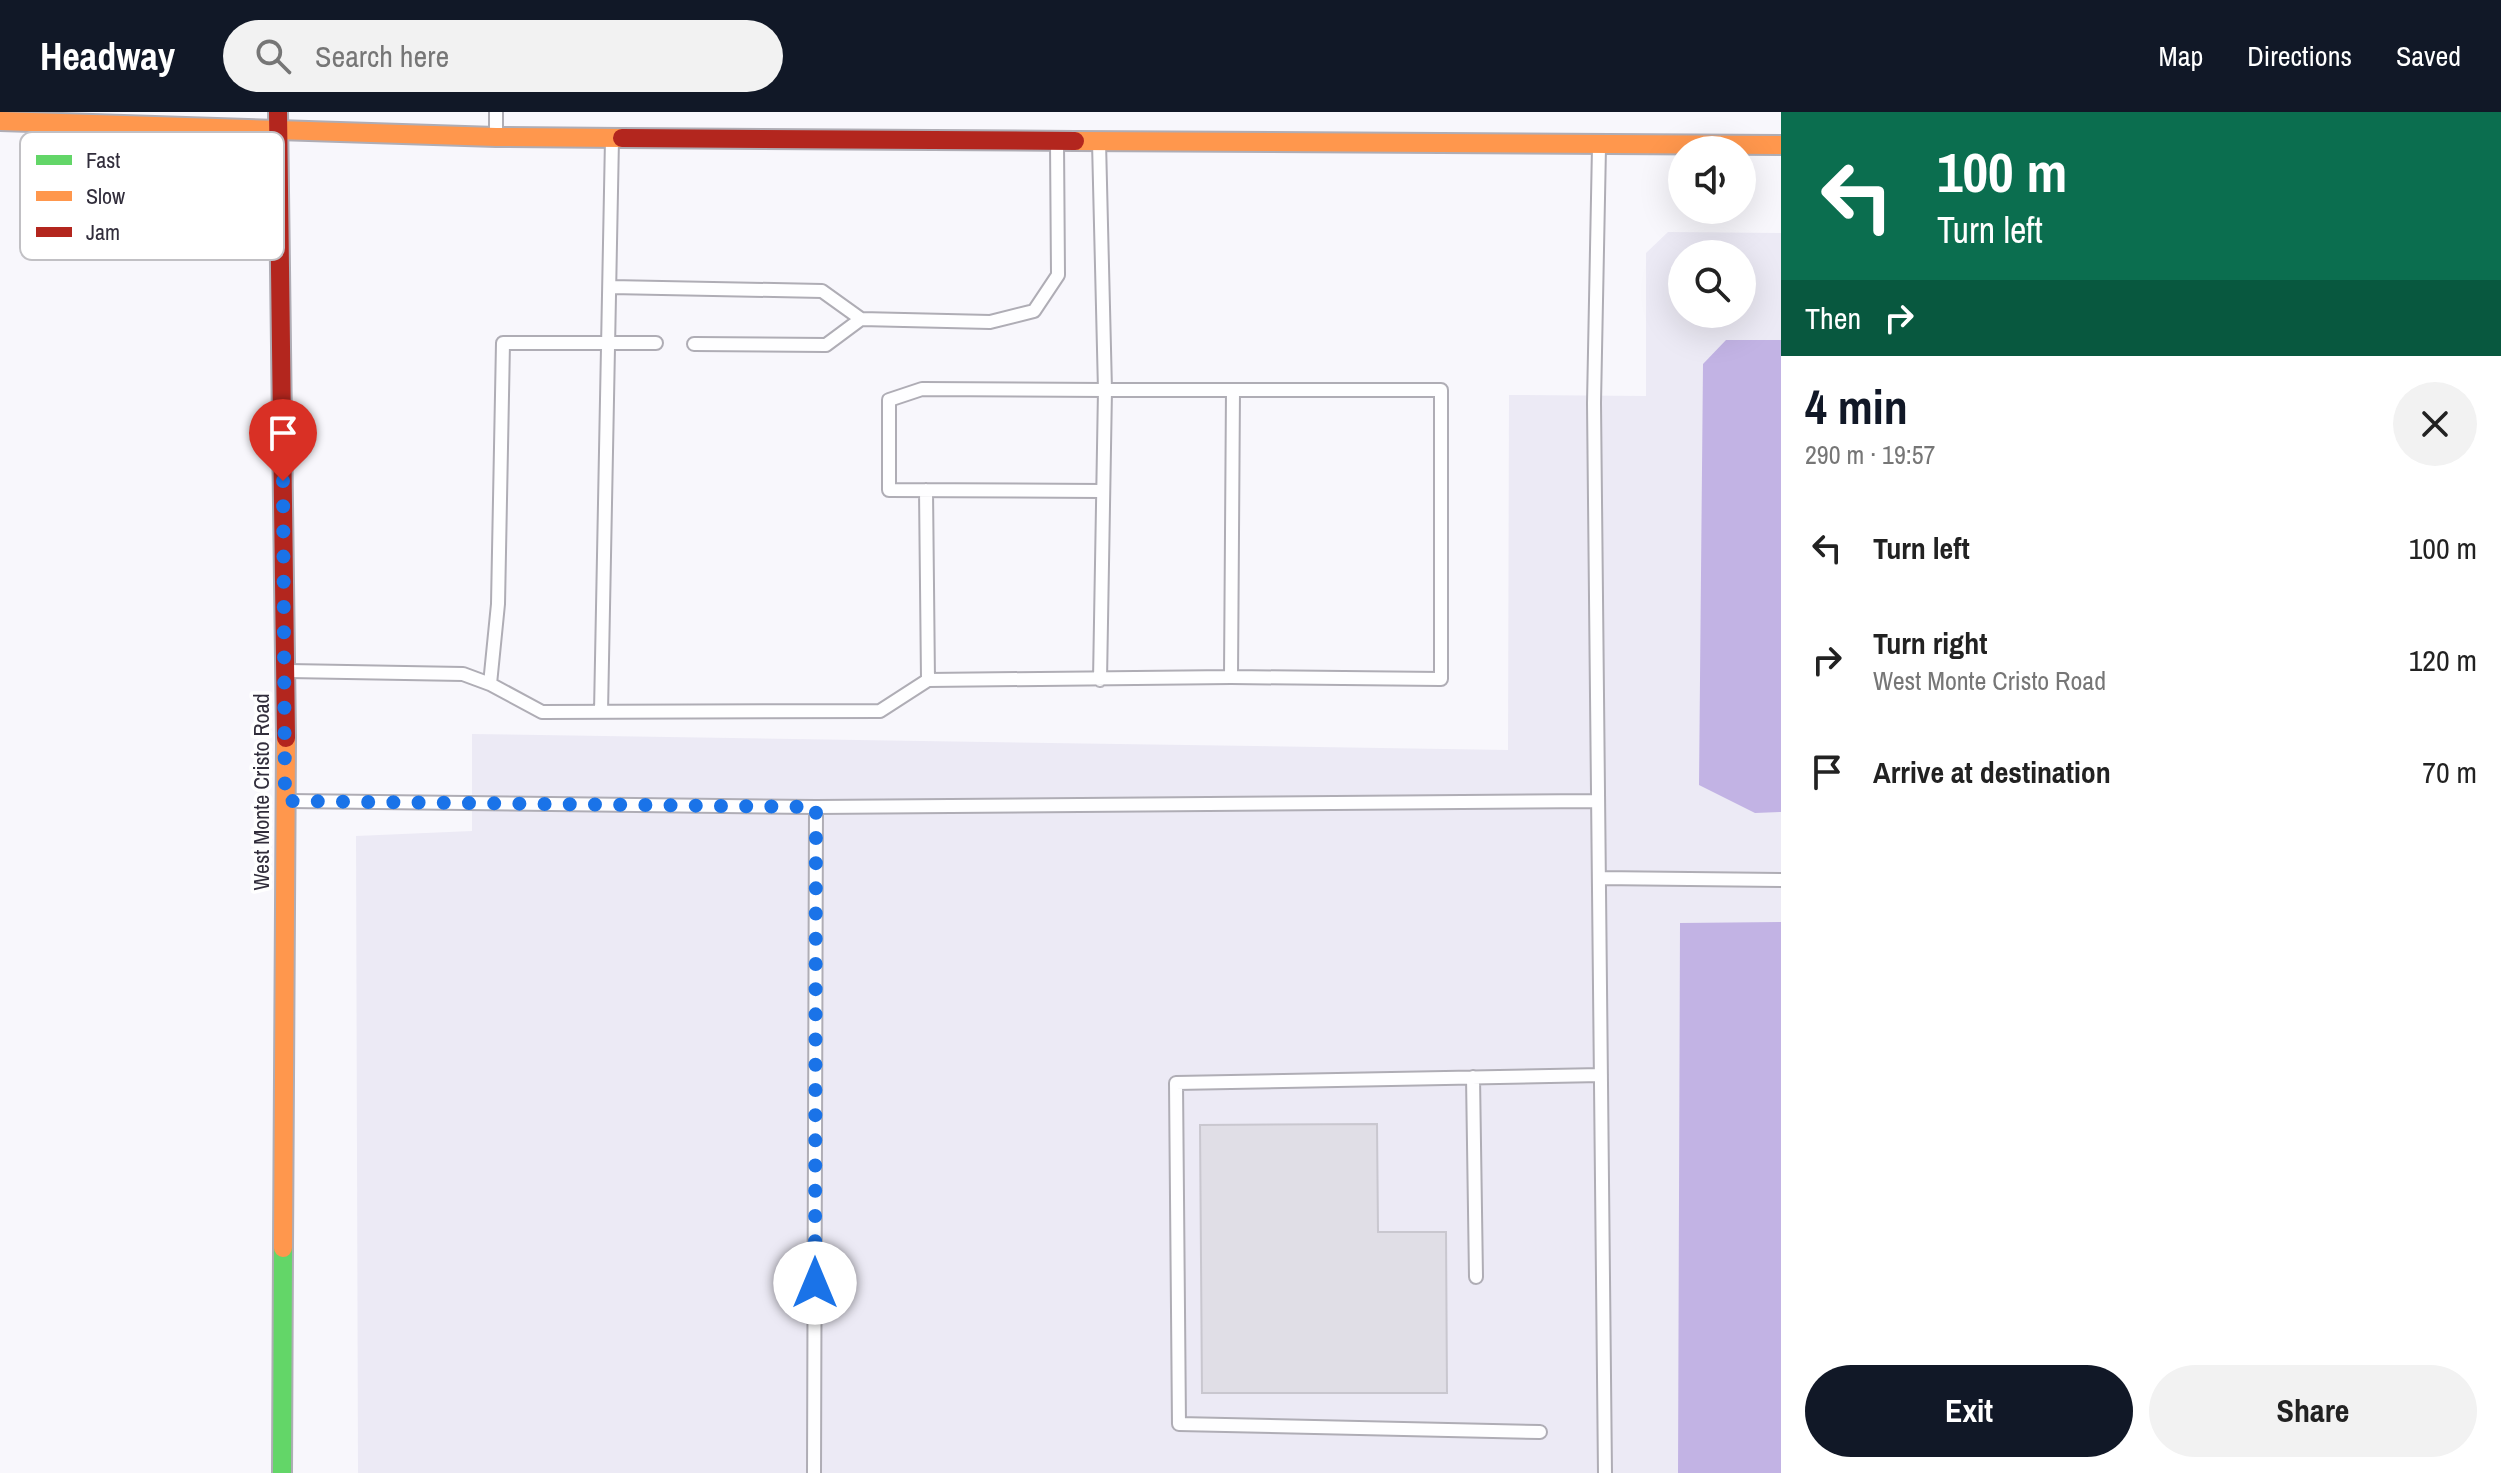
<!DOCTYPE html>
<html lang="en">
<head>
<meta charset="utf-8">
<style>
	:root { --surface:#fff; --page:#f2f2f2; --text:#222; --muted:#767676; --accent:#111827 }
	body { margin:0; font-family:"Archivo Narrow",sans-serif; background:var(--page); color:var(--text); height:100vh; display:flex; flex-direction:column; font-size:30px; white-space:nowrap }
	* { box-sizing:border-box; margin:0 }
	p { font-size:26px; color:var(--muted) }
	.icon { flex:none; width:44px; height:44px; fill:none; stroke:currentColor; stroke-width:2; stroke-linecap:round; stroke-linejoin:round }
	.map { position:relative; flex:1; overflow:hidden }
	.side { display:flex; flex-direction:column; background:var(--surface); width:720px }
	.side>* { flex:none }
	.banner { background:#0b6e4f; color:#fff; overflow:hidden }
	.controls { position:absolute; left:1668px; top:24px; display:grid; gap:16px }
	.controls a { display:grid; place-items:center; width:88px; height:88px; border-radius:50%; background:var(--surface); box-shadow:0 8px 32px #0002; font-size:40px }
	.pin { position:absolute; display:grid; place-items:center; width:68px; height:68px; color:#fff; margin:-82px -34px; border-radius:50% 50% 50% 0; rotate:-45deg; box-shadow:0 0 8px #0007 }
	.pin .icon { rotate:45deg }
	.me { position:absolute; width:88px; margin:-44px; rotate:0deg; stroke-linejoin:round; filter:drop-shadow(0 0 6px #0008) }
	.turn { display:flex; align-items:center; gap:28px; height:168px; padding:0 24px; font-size:36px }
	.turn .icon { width:104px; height:104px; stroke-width:2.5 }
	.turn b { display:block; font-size:56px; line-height:68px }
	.then { display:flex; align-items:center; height:76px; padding:0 24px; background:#0003; gap:16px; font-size:30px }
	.round { display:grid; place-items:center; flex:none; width:84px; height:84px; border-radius:42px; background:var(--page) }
	.summary { display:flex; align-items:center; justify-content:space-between; height:136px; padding:0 24px }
	h1 { font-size:48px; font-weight:700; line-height:60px; color:var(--accent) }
	.button { display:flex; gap:16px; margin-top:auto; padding:16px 24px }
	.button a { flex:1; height:92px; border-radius:48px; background:var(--accent); color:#fff; font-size:32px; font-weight:700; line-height:92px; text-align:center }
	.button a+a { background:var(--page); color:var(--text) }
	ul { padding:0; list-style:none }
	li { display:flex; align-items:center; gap:24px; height:112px; padding:0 24px }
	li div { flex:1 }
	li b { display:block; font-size:30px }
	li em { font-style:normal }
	header { display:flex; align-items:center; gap:48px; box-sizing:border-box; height:112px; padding:0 40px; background:var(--accent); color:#fff }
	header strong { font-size:38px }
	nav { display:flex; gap:44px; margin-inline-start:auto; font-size:28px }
	.search { width:560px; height:72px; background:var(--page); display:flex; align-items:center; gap:20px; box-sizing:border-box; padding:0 28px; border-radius:44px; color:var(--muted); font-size:30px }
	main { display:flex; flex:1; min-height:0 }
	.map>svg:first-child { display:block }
	.built { fill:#eceaf5; fill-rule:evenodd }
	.water { fill:#c2b3e4 }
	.building { fill:#e0dee6; stroke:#c9c7cf; stroke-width:2 }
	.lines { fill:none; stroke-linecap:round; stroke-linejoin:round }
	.lane-casing { stroke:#afadb5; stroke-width:16 }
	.fast-casing { stroke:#afadb5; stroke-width:22 }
	.slow-casing { stroke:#afadb5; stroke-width:22 }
	.jam-casing { stroke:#afadb5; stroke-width:22 }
	.lane { stroke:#fefeff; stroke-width:12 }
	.fast { stroke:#63d668; stroke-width:18 }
	.slow { stroke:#ff974d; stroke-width:18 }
	.jam { stroke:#b3261e; stroke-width:18 }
	.route { stroke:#1a73e8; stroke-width:14; stroke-dasharray:0 25.2 }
	.labels { text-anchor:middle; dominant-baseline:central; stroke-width:7; stroke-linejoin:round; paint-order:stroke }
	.street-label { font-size:22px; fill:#312d3b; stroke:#fff }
	.key { fill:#fff; stroke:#c1c0c4; stroke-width:2 }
	.key-label { font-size:22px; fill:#312d3b }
</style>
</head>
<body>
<header>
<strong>Headway</strong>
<div class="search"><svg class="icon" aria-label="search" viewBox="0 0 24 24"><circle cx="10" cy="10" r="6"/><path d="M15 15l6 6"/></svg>Search here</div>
<nav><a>Map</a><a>Directions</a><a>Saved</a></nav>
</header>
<main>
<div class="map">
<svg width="1781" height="1361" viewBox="0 0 1781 1361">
	<rect width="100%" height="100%" fill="#f8f7fc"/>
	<path class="built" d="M 1668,120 L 1781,121 L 1781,1361 L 358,1361 L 356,724 L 472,719 L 472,622 L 1508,638 L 1509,283 L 1646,284 L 1646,141 ZM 1682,142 L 1742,142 L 1742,202 L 1682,202 Z"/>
	<path class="water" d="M 1726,228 L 1781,228 L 1781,700 L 1755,701 L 1699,673 L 1703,252 Z
		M 1781,810 L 1781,1361 L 1678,1361 L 1680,811 Z"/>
	<path class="building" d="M 1377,1012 L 1378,1120 L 1446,1120 L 1447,1281 L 1202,1281 L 1200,1013 Z"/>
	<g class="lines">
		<g class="lane-casing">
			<path id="lane" d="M 496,0 L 496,21
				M 1599,35 L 1594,291 L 1605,1361
				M 611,175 L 822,179 L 861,207 L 990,210 L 1034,199 L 1058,163 L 1057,31
				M 694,232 L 826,233 L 861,207
				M 926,378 L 928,568
				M 289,559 L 463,562 L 490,572 L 542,600 L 880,599 L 928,568 L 1231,565 L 1441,567 L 1441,278 L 1105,278 L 1099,30
				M 1231,565 L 1233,278
				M 1100,568 L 1105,278 L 922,277 L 889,288 L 889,378 L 1102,379
				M 490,572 L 498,492 L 503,231 L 656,231
				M 601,600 L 612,27
				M 289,689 L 816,695 L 814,1361
				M 816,695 L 1598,689
				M 1599,766 L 1781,768
				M 1473,965 L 1476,1165
				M 1540,1320 L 1179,1312 L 1176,971 L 1601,963"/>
		</g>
		<g class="fast-casing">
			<path id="fast" d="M 282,1361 L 283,1136"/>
		</g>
		<g class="slow-casing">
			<path id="slow" d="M 0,9 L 496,25 L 622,26
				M 1075,29 L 1781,33
				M 283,1136 L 286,626"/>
		</g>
		<g class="jam-casing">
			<path id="jam" d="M 278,0 L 286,626
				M 622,26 L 1075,29"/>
		</g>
		<use href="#lane" class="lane"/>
		<use href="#fast" class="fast"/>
		<use href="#slow" class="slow"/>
		<use href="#jam" class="jam"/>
	</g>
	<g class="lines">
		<path class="route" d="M 283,369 L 285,689 L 816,695 L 815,1171"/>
	</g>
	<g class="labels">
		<g class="street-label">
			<text transform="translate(261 680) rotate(-90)">West Monte Cristo Road</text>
		</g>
	</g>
	<rect x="20" y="20" width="264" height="128" rx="12" class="key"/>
	<rect x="36" y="43" width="36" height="10" fill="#63d668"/>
	<rect x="36" y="79" width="36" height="10" fill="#ff974d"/>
	<rect x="36" y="115" width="36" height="10" fill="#b3261e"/>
	<g class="key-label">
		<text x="86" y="56">Fast</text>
		<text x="86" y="92">Slow</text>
		<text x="86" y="128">Jam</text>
	</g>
</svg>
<div class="controls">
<a><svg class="icon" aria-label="sound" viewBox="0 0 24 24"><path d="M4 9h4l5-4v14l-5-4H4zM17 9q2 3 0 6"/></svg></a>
<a><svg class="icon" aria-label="search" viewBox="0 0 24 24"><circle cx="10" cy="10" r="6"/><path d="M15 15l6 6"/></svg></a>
</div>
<div class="pin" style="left:283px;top:369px;background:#d93025"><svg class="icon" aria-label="arrive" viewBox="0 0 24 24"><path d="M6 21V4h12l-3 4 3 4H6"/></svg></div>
<svg class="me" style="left:815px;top:1171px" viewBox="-20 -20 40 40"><circle r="19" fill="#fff"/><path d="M0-13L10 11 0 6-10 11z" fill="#1a73e8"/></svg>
</div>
<section class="side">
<div class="banner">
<div class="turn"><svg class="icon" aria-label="left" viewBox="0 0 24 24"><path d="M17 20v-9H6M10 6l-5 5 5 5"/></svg><div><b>100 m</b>Turn left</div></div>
<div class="then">Then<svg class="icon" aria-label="right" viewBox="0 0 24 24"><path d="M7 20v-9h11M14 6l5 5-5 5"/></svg></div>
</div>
<div class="summary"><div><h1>4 min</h1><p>290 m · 19:57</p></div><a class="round"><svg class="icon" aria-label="close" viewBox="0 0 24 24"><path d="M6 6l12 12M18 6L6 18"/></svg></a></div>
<ul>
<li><svg class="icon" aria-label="left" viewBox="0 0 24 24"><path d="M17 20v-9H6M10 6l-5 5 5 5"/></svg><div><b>Turn left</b></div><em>100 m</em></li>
<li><svg class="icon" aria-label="right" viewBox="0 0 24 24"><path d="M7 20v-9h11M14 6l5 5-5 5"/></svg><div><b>Turn right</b><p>West Monte Cristo Road</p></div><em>120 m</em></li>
<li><svg class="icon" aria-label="arrive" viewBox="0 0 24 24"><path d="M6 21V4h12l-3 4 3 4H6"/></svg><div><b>Arrive at destination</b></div><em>70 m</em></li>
</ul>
<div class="button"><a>Exit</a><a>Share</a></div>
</section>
</main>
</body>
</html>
